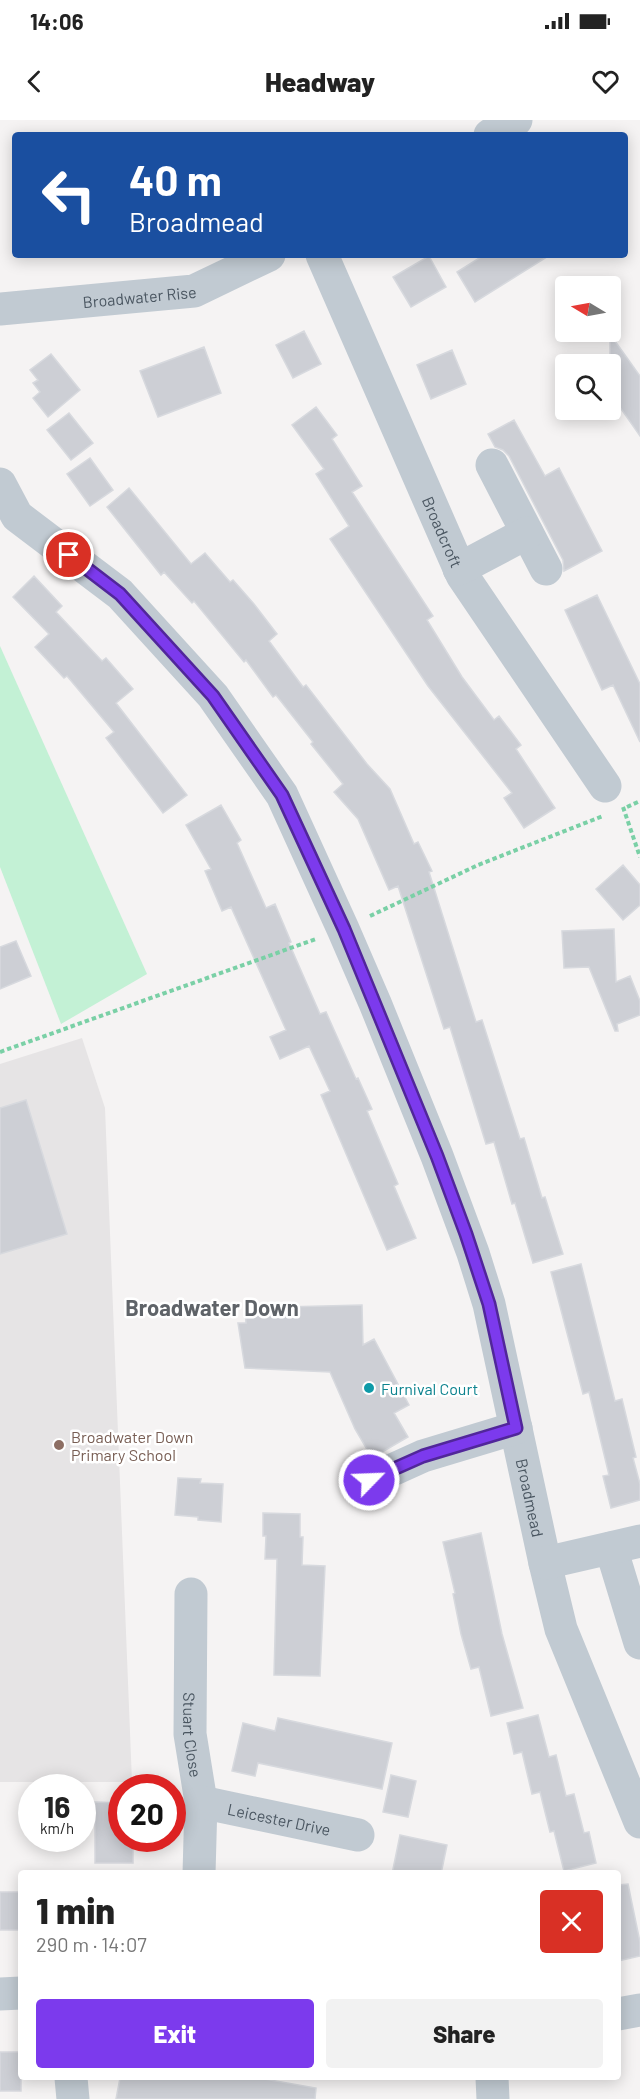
<!DOCTYPE html>
<html lang="en">
<head>
<meta charset="utf-8">
<style>
	:root { --surface:#fff; --page:#f2f2f2; --text:#222; --muted:#767676; --accent:#7c3aed }
	body { margin:0; font-family:Barlow,sans-serif; background:var(--page); color:var(--text); height:100vh; display:flex; flex-direction:column; font-size:22px; white-space:nowrap }
	* { box-sizing:border-box; margin:0 }
	p { font-size:20px; color:var(--muted) }
	.icon { flex:none; width:33px; height:33px; fill:none; stroke:currentColor; stroke-width:2; stroke-linecap:round; stroke-linejoin:round }
	.map { position:relative; flex:1; overflow:hidden }
	.drawer { position:absolute; left:18px; top:1750px; width:603px; height:210px; display:flex; flex-direction:column; background:var(--surface); border-radius:6px; box-shadow:0 3px 15px #0003 }
	.drawer>* { flex:none }
	.hud { position:absolute; left:12px; top:12px; width:616px; height:126px; border-radius:6px; box-shadow:0 3px 15px #0003; background:#1a4fa0; color:#fff; overflow:hidden }
	.needle { width:39px; rotate:280deg }
	.tools { position:absolute; left:555px; top:156px; display:grid; gap:12px }
	.tools a { display:grid; place-items:center; width:66px; height:66px; border-radius:6px; background:var(--surface); box-shadow:0 3px 15px #0003; font-size:30px }
	.speed { position:absolute; left:18px; top:1654px; display:flex; gap:12px; font-size:30px; font-weight:700; text-align:center }
	.speed>* { display:grid; place-content:center; width:78px; height:78px; border-radius:50%; background:var(--surface); box-shadow:0 3px 15px #0003; line-height:1 }
	.speed small { font-size:15px; font-weight:400 }
	.speed .limit { border:9px solid #d22; background:#fff; color:#111 }
	.pin { position:absolute; display:grid; place-items:center; width:51px; height:51px; color:#fff; margin:-26px; border:3px solid #fff; border-radius:50%; box-shadow:0 2px 6px #0007 }
	.me { position:absolute; width:66px; margin:-33px; rotate:66deg; stroke-linejoin:round; filter:drop-shadow(0 0 4px #0008) }
	.turn { display:flex; align-items:center; gap:21px; height:126px; padding:0 18px; font-size:27px }
	.turn .icon { width:78px; height:78px; stroke-width:2.5 }
	.turn b { display:block; font-size:42px; line-height:51px }
	.round { display:grid; place-items:center; flex:none; width:63px; height:63px; border-radius:6px; background:var(--page) }
	.head { display:flex; align-items:center; justify-content:space-between; height:102px; padding:0 18px }
	h1 { font-size:36px; font-weight:800; line-height:45px }
	.action { display:flex; gap:12px; margin-top:auto; padding:12px 18px }
	.action a { flex:1; height:69px; border-radius:6px; background:var(--accent); color:#fff; font-size:24px; font-weight:800; line-height:69px; text-align:center }
	.action a+a { background:var(--page); color:var(--text) }
	.status { display:flex; justify-content:space-between; align-items:center; height:42px; padding:0 30px; background:var(--surface); direction:ltr }
	.status svg { height:16px; fill:currentColor }
	header { display:flex; justify-content:space-between; align-items:center; height:78px; padding:0 18px; background:var(--surface); font-size:27px; font-weight:800 }
	.map>svg:first-child { display:block }
	.education { fill:#e6e4e5 }
	.green { fill:#c3f1d5 }
	.building { fill:#cdcfd5; stroke:#d7d9de; stroke-width:1.5 }
	.lines { fill:none; stroke-linecap:round; stroke-linejoin:round }
	.path { stroke:#7ad0a6; stroke-width:4; stroke-dasharray:4.5 3; stroke-linecap:butt }
	.minor { stroke:#c1cad2; stroke-width:33 }
	.route-casing { stroke:#51269a; stroke-width:15 }
	.route { stroke:#7c3aed; stroke-width:10 }
	.culture-dot { fill:#0f9aa8; stroke:#fff; stroke-width:2 }
	.education-dot { fill:#8d6e63; stroke:#fff; stroke-width:2 }
	.labels { text-anchor:middle; dominant-baseline:central; stroke-width:5; stroke-linejoin:round; paint-order:stroke }
	.street-label { font-size:16px; fill:#4a5661; stroke:#fff }
	.culture-label { font-size:16px; fill:#0d838f; stroke:#fff; text-anchor:start }
	.education-label { font-size:16px; fill:#785e54; stroke:#fff; text-anchor:start }
	.district-label { font-size:22px; font-weight:bold; fill:#5f6368; stroke:#fff }
</style>
</head>
<body>
<div class="status"><b>14:06</b><svg viewBox="0 0 49 12"><path d="M0 12V9h3v3zM5 12V6h3v6zM10 12V3h3v9zM15 12V0h3v12zM26 1h20v11H26zM47 4h2v5h-2z"/></svg></div>
<header><svg class="icon" aria-label="back" viewBox="0 0 24 24"><path d="M15 5l-7 7 7 7"/></svg>Headway<svg class="icon" aria-label="heart" viewBox="0 0 24 24"><path d="M12 20l-8-8c-3-5 5-10 8-4 3-6 11-1 8 4z"/></svg></header>
<div class="map">
<svg width="640" height="1979" viewBox="0 0 640 1979">
	<rect width="100%" height="100%" fill="#f5f3f3"/>
	<path class="education" d="M 82,918 L 105,988 L 132,1662 L 0,1662 L 0,944 Z"/>
	<path class="green" d="M 0,526 L 147,854 L 61,904 L 0,747 Z"/>
	<path class="building" d="M 484,135 L 550,135 L 475,182 L 457,152 Z
		M 429,136 L 446,167 L 411,187 L 393,157 Z
		M 304,211 L 321,244 L 293,258 L 276,225 Z
		M 610,214 L 640,256 L 640,316 L 610,273 Z
		M 204,227 L 221,273 L 158,297 L 140,251 Z
		M 452,230 L 466,264 L 431,279 L 417,245 Z
		M 51,234 L 80,270 L 48,297 L 33,278 L 40,272 L 33,263 L 38,260 L 30,250 Z
		M 316,287 L 337,315 L 332,319 L 362,366 L 352,372 L 433,496 L 427,500 L 462,557 L 494,600 L 499,596 L 521,625 L 516,629 L 555,688 L 524,708 L 504,678 L 512,673 L 428,566 L 330,419 L 349,406 L 316,354 L 324,349 L 292,305 Z
		M 69,293 L 93,323 L 71,340 L 47,310 Z
		M 514,300 L 545,356 L 559,348 L 602,431 L 564,451 L 563,440 L 509,336 L 503,330 L 495,327 L 488,314 Z
		M 90,338 L 113,370 L 90,386 L 67,354 Z
		M 129,368 L 191,444 L 205,433 L 230,462 L 233,460 L 254,484 L 277,514 L 269,521 L 303,567 L 306,565 L 367,644 L 390,669 L 414,724 L 418,722 L 432,751 L 429,752 L 476,902 L 482,900 L 520,1019 L 524,1018 L 542,1078 L 545,1077 L 563,1134 L 533,1143 L 515,1083 L 512,1084 L 494,1022 L 486,1024 L 450,907 L 444,909 L 398,766 L 389,770 L 358,699 L 334,672 L 343,664 L 311,624 L 313,622 L 276,575 L 273,577 L 246,540 L 244,542 L 194,481 L 192,483 L 164,452 L 161,455 L 107,387 Z
		M 34,456 L 62,486 L 56,492 L 102,541 L 106,538 L 133,569 L 116,583 L 187,675 L 163,693 L 106,618 L 114,612 L 67,556 L 64,558 L 35,527 L 49,514 L 13,477 Z
		M 597,475 L 640,564 L 640,622 L 613,565 L 602,570 L 565,490 Z
		M 221,685 L 241,720 L 237,723 L 266,788 L 275,784 L 291,822 L 289,823 L 320,894 L 326,892 L 356,959 L 358,958 L 372,989 L 367,991 L 398,1064 L 394,1066 L 416,1118 L 387,1130 L 321,975 L 330,971 L 309,926 L 280,939 L 270,917 L 286,910 L 231,787 L 222,791 L 205,751 L 211,749 L 186,705 Z
		M 623,745 L 640,765 L 640,785 L 623,800 L 596,769 Z
		M 614,809 L 616,862 L 630,856 L 640,881 L 640,895 L 617,904 L 618,911 L 615,911 L 589,847 L 564,848 L 562,811 Z
		M 16,821 L 31,856 L 0,869 L 0,827 Z
		M 26,980 L 67,1114 L 0,1134 L 0,988 Z
		M 581,1144 L 615,1281 L 622,1279 L 636,1337 L 633,1338 L 640,1364 L 640,1380 L 611,1388 L 603,1356 L 609,1355 L 589,1272 L 583,1274 L 551,1152 Z
		M 362,1185 L 363,1225 L 374,1219 L 409,1285 L 394,1293 L 408,1317 L 372,1338 L 355,1309 L 330,1252 L 245,1248 L 238,1203 L 246,1203 L 245,1188 Z
		M 178,1358 L 201,1359 L 200,1363 L 223,1364 L 221,1402 L 198,1400 L 198,1397 L 175,1395 Z
		M 263,1393 L 300,1394 L 300,1417 L 303,1417 L 302,1445 L 325,1446 L 320,1556 L 274,1555 L 277,1439 L 265,1439 L 266,1416 L 263,1416 Z
		M 481,1413 L 502,1514 L 523,1588 L 491,1596 L 479,1547 L 471,1549 L 461,1514 L 453,1474 L 455,1473 L 443,1422 Z
		M 538,1595 L 549,1637 L 556,1635 L 566,1676 L 574,1674 L 584,1713 L 589,1712 L 596,1743 L 564,1751 L 554,1711 L 550,1712 L 540,1672 L 532,1674 L 522,1632 L 514,1634 L 507,1603 Z
		M 278,1598 L 392,1623 L 382,1669 L 258,1643 L 255,1656 L 232,1651 L 243,1603 L 275,1611 Z
		M 391,1655 L 416,1661 L 408,1697 L 383,1692 Z
		M 95,1682 L 122,1683 L 122,1719 L 133,1719 L 133,1743 L 95,1743 Z
		M 400,1715 L 447,1725 L 441,1754 L 392,1754 Z
		M 628,1764 L 640,1822 L 640,1836 L 618,1841 L 618,1765 Z
		M 0,1772 L 21,1772 L 21,1810 L 0,1810 Z
		M 0,1932 L 21,1932 L 21,1971 L 0,1971 Z
		M 120,1958 L 259,1958 L 316,1968 L 315,1979 L 116,1979 Z"/>
	<g class="lines">
		<path class="path" d="M 623,687 L 640,737
			M 627,687 L 640,681
			M 370,796 L 478,745 L 603,696
			M 0,932 L 316,819"/>
		<g class="minor">
			<path d="M 490,15 L 516,0"/>
			<path id="s1" d="M 322,135 L 462,455 L 605,666"/>
			<path id="s2" d="M 0,189 L 194,171 L 269,135"/>
			<path d="M 492,345 L 546,449"/>
			<path id="s3" d="M 0,364 L 17,396 L 120,474 L 213,576 L 282,675 L 343,809 L 375,883 L 437,1036 L 473,1133 L 489,1184 L 545,1443 L 561,1509 L 640,1702"/>
			<path d="M 459,449 L 527,413"/>
			<path d="M 370,1360 L 423,1336 L 516,1308"/>
			<path d="M 611,1428 L 640,1523"/>
			<path d="M 545,1443 L 640,1421"/>
			<path id="s4" d="M 191,1474 L 190,1614 L 201,1682 L 199,1754"/>
			<path id="s5" d="M 201,1682 L 358,1715"/>
			<path d="M 0,1874 L 21,1873"/>
			<path d="M 618,1894 L 640,1890"/>
			<path d="M 71,1958 L 73,1979"/>
			<path d="M 492,1958 L 493,1979"/>
		</g>
	</g>
	<g class="lines">
		<g class="route-casing">
			<path id="route" d="M 69,435 L 120,474 L 213,576 L 282,675 L 344,809 L 437,1036 L 466,1114 L 489,1184 L 516,1308 L 423,1336 L 369,1360"/>
		</g>
		<use href="#route" class="route"/>
	</g>
	<circle class="culture-dot" cx="369" cy="1268" r="6"/>
	<circle class="education-dot" cx="59" cy="1325" r="6"/>
	<g class="labels">
		<g class="street-label">
			<text stroke="none"><textPath href="#s2" startOffset="140">Broadwater Rise</textPath></text>
			<text stroke="none"><textPath href="#s1" startOffset="302">Broadcroft</textPath></text>
			<text stroke="none"><textPath href="#s3" startOffset="1172">Broadmead</textPath></text>
			<text stroke="none"><textPath href="#s4" startOffset="141">Stuart Close</textPath></text>
			<text stroke="none"><textPath href="#s5" startOffset="80">Leicester Drive</textPath></text>
		</g>
		<g class="culture-label">
			<text x="381" y="1268">Furnival Court</text>
		</g>
		<g class="education-label">
			<text x="71" y="1316">Broadwater Down<tspan x="71" dy="18">Primary School</tspan></text>
		</g>
		<g class="district-label">
			<text x="212" y="1187">Broadwater Down</text>
		</g>
	</g>
</svg>
<div class="tools">
<a><svg class="needle" viewBox="-14 -14 28 28"><path d="M0-13l5 13h-10z" fill="#e53935"/><path d="M0 13l5-13h-10z" fill="#767676"/></svg></a>
<a><svg class="icon" aria-label="search" viewBox="0 0 24 24"><circle cx="10" cy="10" r="6"/><path d="M15 15l6 6"/></svg></a>
</div>
<div class="speed"><div>16<small>km/h</small></div><div class="limit">20</div></div>
<div class="pin" style="left:69px;top:435px;background:#d93025"><svg class="icon" aria-label="arrive" viewBox="0 0 24 24"><path d="M6 21V4h12l-3 4 3 4H6"/></svg></div>
<svg class="me" style="left:369px;top:1360px" viewBox="-20 -20 40 40"><circle r="17" fill="#7c3aed" stroke="#fff" stroke-width="3"/><path d="M0-11L8 9 0 5-8 9z" fill="#fff"/></svg>
<div class="hud">
<div class="turn"><svg class="icon" aria-label="left" viewBox="0 0 24 24"><path d="M17 20v-9H6M10 6l-5 5 5 5"/></svg><div><b>40 m</b>Broadmead</div></div>
</div>
<section class="drawer">
<div class="head"><div><h1>1 min</h1><p>290 m · 14:07</p></div><a class="round" style="background:#d93025;color:#fff"><svg class="icon" aria-label="close" viewBox="0 0 24 24"><path d="M6 6l12 12M18 6L6 18"/></svg></a></div>
<div class="action"><a>Exit</a><a>Share</a></div>
</section>
</div>
</body>
</html>
